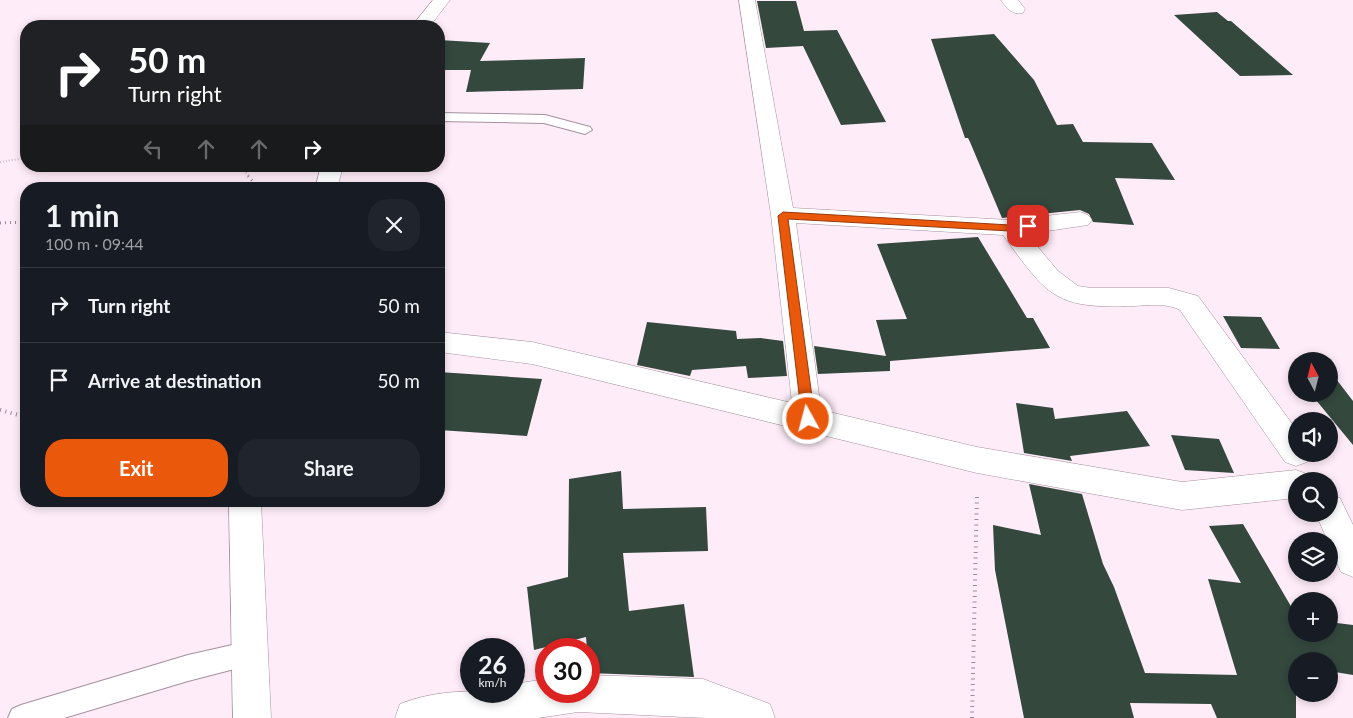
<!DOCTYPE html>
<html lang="en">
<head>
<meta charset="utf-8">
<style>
	:root { --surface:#171b24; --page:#20242c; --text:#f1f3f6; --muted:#9ea1a6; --line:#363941; --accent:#ea580c }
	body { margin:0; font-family:Lato,sans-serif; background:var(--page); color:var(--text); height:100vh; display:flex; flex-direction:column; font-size:19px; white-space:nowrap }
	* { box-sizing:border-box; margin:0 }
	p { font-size:16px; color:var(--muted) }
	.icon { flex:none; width:28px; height:28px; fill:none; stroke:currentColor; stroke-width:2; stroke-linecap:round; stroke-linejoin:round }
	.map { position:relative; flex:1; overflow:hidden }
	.sheet { position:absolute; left:20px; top:182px; width:425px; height:325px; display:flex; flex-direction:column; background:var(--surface); border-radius:20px; box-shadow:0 2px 8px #0003 }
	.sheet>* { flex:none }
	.guide { position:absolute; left:20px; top:20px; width:425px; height:152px; border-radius:20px; box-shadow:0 2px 8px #0003; background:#202124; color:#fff; overflow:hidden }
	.needle { width:32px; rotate:353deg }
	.tools { position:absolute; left:1288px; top:352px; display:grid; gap:10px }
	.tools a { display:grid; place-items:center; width:50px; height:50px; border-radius:50%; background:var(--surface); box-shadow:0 2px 8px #0003; font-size:25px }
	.speed { position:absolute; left:460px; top:638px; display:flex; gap:10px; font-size:25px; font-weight:700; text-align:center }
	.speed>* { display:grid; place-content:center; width:65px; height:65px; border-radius:50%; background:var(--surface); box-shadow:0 2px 8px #0003; line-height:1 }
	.speed small { font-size:12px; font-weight:400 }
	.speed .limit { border:8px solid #d22; background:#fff; color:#111 }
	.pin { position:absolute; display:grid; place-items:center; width:42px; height:42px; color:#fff; margin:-21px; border-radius:10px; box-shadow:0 2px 8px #0006 }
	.me { position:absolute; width:55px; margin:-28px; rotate:353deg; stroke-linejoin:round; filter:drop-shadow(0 0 4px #0008) }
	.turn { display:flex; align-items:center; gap:18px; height:105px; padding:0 25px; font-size:22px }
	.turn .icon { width:65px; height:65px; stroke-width:2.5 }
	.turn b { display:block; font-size:35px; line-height:42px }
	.lanes { display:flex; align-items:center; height:48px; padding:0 25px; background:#0003; justify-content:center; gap:25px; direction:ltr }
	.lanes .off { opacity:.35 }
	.round { display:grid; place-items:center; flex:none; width:52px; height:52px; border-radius:20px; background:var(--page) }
	.summary { display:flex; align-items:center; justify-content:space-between; height:85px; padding:0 25px }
	h1 { font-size:30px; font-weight:700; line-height:38px }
	.cta { display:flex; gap:10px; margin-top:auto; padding:10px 25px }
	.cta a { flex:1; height:58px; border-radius:20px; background:var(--accent); color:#fff; font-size:20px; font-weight:700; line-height:58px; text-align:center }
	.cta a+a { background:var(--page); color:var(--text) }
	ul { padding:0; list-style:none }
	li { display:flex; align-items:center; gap:15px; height:75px; padding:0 25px; border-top:1px solid var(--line) }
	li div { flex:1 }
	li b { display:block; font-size:19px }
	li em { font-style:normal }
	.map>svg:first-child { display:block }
	.building { fill:#34483e }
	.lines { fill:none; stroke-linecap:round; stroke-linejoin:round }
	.service-casing { stroke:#a5909e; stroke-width:2 }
	.minor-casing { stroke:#a5909e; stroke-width:1 }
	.tertiary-casing { stroke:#a5909e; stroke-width:1 }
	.path-far2 { stroke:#988b94; stroke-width:2; stroke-dasharray:0.5 2.5; stroke-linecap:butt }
	.path-far1 { stroke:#988b94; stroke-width:3; stroke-dasharray:1 4; stroke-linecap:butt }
	.path { stroke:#988b94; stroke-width:4; stroke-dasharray:1 4.5; stroke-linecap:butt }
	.service { fill:#fff; fill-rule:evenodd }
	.minor { fill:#fff; fill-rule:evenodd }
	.tertiary { fill:#fff; fill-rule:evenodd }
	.route { fill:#ea580c; stroke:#983908 }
</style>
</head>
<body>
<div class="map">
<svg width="1353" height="718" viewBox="0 0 1353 718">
	<rect width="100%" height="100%" fill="#feecf8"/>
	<path class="building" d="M 757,1 L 796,1 L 804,31 L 837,30 L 886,122 L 841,125 L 803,46 L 766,48 Z
		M 1217,12 L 1228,21 L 1231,21 L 1293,75 L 1240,76 L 1174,15 Z
		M 994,34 L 1034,80 L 1057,125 L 1073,124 L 1083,142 L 1152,143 L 1175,180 L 1115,178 L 1134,225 L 1093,222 L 1089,214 L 1080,210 L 1002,218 L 970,142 L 968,138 L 965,138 L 931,39 Z
		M 439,40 L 490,43 L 480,61 L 585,58 L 583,89 L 466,92 L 471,70 L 439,70 Z
		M 978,237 L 1027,318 L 1033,318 L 1050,348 L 890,361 L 890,371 L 818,374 L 814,346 L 886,356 L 876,320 L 907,319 L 877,244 Z
		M 1223,316 L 1261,317 L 1280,349 L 1241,348 Z
		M 647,322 L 736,331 L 737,339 L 761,338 L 783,341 L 787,376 L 748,378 L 746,366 L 692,370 L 690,376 L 637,365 Z
		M 439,372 L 542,379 L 527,436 L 439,430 Z
		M 1329,375 L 1333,375 L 1353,401 L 1353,445 L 1311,394 L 1329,394 Z
		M 1016,403 L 1053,408 L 1055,419 L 1127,411 L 1150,446 L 1070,456 L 1072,461 L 1024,453 Z
		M 1171,435 L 1219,439 L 1234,473 L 1185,470 Z
		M 621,471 L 623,509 L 706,507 L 708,551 L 623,553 L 629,611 L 684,604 L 694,677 L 589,673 L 589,649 L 587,649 L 586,637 L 534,650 L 527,587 L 568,577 L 569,479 Z
		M 1029,484 L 1082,494 L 1103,564 L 1114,587 L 1145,673 L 1237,675 L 1208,579 L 1241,583 L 1209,526 L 1243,524 L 1296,615 L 1296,634 L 1329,634 L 1329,622 L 1353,625 L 1353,675 L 1329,671 L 1329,661 L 1296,661 L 1296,718 L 1217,718 L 1211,704 L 1130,703 L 1134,718 L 1024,718 L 995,570 L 993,525 L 1041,535 Z"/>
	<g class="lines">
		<g class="service-casing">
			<path id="service" d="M 439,113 L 545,115 L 590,127 L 592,130 L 585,134 L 544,123 L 439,121 Z
				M 250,641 L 259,644 L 262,653 L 259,662 L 250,665 L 188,681 L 64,718 L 8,718 L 12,709 L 21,705 L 188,655 Z"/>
		</g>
		<g class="minor-casing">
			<path id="minor" d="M 739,0 L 755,0 L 793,208 L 1010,220 L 1080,212 L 1088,215 L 1092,220 L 1088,225 L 1027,234 L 1058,271 L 1078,286 L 1091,288 L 1169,288 L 1198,296 L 1296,429 L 1296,454 L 1311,454 L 1307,462 L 1296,466 L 1285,462 L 1180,310 C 1167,303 1149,305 1134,306 C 1055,309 1048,297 1003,235 L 796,223 L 821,410 L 977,447 L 1182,482 L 1296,470 L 1307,474 L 1310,481 L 1296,481 L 1296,498 L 1182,510 L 977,473 L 532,364 L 439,352 L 439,332 L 532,342 L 792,403 L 771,215 Z
				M 1001,0 L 1018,0 L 1025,9 L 1023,13 C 1012,15 1007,9 1001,0 Z
				M 1329,494 L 1340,498 L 1353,525 L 1353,577 L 1341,572 L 1316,514 L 1329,514 Z
				M 589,675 L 703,679 L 770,704 L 775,718 L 706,718 L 578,712 L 538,718 L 395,718 L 400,704 C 437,689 476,691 514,691 L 514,684 L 546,679 L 546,691 L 589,691 Z"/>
		</g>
		<g class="tertiary-casing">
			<path id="tertiary" d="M 433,0 L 450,0 L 430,26 L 412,26 Z
				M 321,166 L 343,166 L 337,189 L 315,189 Z
				M 229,501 L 261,501 L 271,718 L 233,718 Z"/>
		</g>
		<path class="path-far2" d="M 0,162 L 26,158
			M 240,166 L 250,177"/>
		<path class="path-far1" d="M 248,176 L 260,189
			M 0,223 L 26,222"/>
		<path class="path" d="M 0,410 L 26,417
			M 972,718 L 977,493"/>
		<use href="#service" class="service"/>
		<use href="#minor" class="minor"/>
		<use href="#tertiary" class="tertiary"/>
	</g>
	<path class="route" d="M 783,212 L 1010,225 L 1028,223 L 1032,226 L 1028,229 L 1010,231 L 788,219 L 815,419 L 813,423 L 804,423 L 802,419 L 778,216 Z"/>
</svg>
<div class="tools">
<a><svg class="needle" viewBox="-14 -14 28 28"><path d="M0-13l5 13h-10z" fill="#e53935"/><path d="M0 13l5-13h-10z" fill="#9ea1a6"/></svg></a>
<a><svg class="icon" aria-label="sound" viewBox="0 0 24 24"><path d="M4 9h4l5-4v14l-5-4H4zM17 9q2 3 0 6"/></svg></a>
<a><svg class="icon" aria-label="search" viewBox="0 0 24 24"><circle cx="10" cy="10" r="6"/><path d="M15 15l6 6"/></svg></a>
<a><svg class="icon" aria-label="layers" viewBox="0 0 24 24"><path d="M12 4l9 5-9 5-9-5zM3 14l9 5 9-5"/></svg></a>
<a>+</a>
<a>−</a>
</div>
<div class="speed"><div>26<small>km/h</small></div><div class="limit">30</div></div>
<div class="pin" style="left:1028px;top:226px;background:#d93025"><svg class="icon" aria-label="arrive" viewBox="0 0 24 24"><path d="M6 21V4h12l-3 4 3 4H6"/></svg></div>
<svg class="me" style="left:808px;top:419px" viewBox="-20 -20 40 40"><circle r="17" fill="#ea580c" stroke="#fff" stroke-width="3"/><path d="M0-11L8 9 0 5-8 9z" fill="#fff"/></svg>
<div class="guide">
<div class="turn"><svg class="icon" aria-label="right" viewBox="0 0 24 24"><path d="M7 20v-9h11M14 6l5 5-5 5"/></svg><div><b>50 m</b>Turn right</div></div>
<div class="lanes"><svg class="icon off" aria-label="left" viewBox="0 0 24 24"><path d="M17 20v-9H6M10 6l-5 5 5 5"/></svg><svg class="icon off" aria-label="ahead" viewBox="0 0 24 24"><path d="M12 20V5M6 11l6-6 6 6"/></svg><svg class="icon off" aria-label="ahead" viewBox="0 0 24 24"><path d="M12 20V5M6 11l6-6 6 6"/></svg><svg class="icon" aria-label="right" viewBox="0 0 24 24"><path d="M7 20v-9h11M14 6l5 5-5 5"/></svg></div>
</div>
<section class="sheet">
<div class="summary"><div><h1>1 min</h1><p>100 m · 09:44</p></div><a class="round"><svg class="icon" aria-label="close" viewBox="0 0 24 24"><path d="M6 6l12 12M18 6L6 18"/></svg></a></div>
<ul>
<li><svg class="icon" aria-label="right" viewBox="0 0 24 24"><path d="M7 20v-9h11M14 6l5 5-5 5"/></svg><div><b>Turn right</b></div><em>50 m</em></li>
<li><svg class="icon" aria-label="arrive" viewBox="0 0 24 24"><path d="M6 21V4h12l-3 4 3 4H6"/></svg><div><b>Arrive at destination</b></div><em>50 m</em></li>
</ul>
<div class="cta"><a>Exit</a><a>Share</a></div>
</section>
</div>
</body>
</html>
